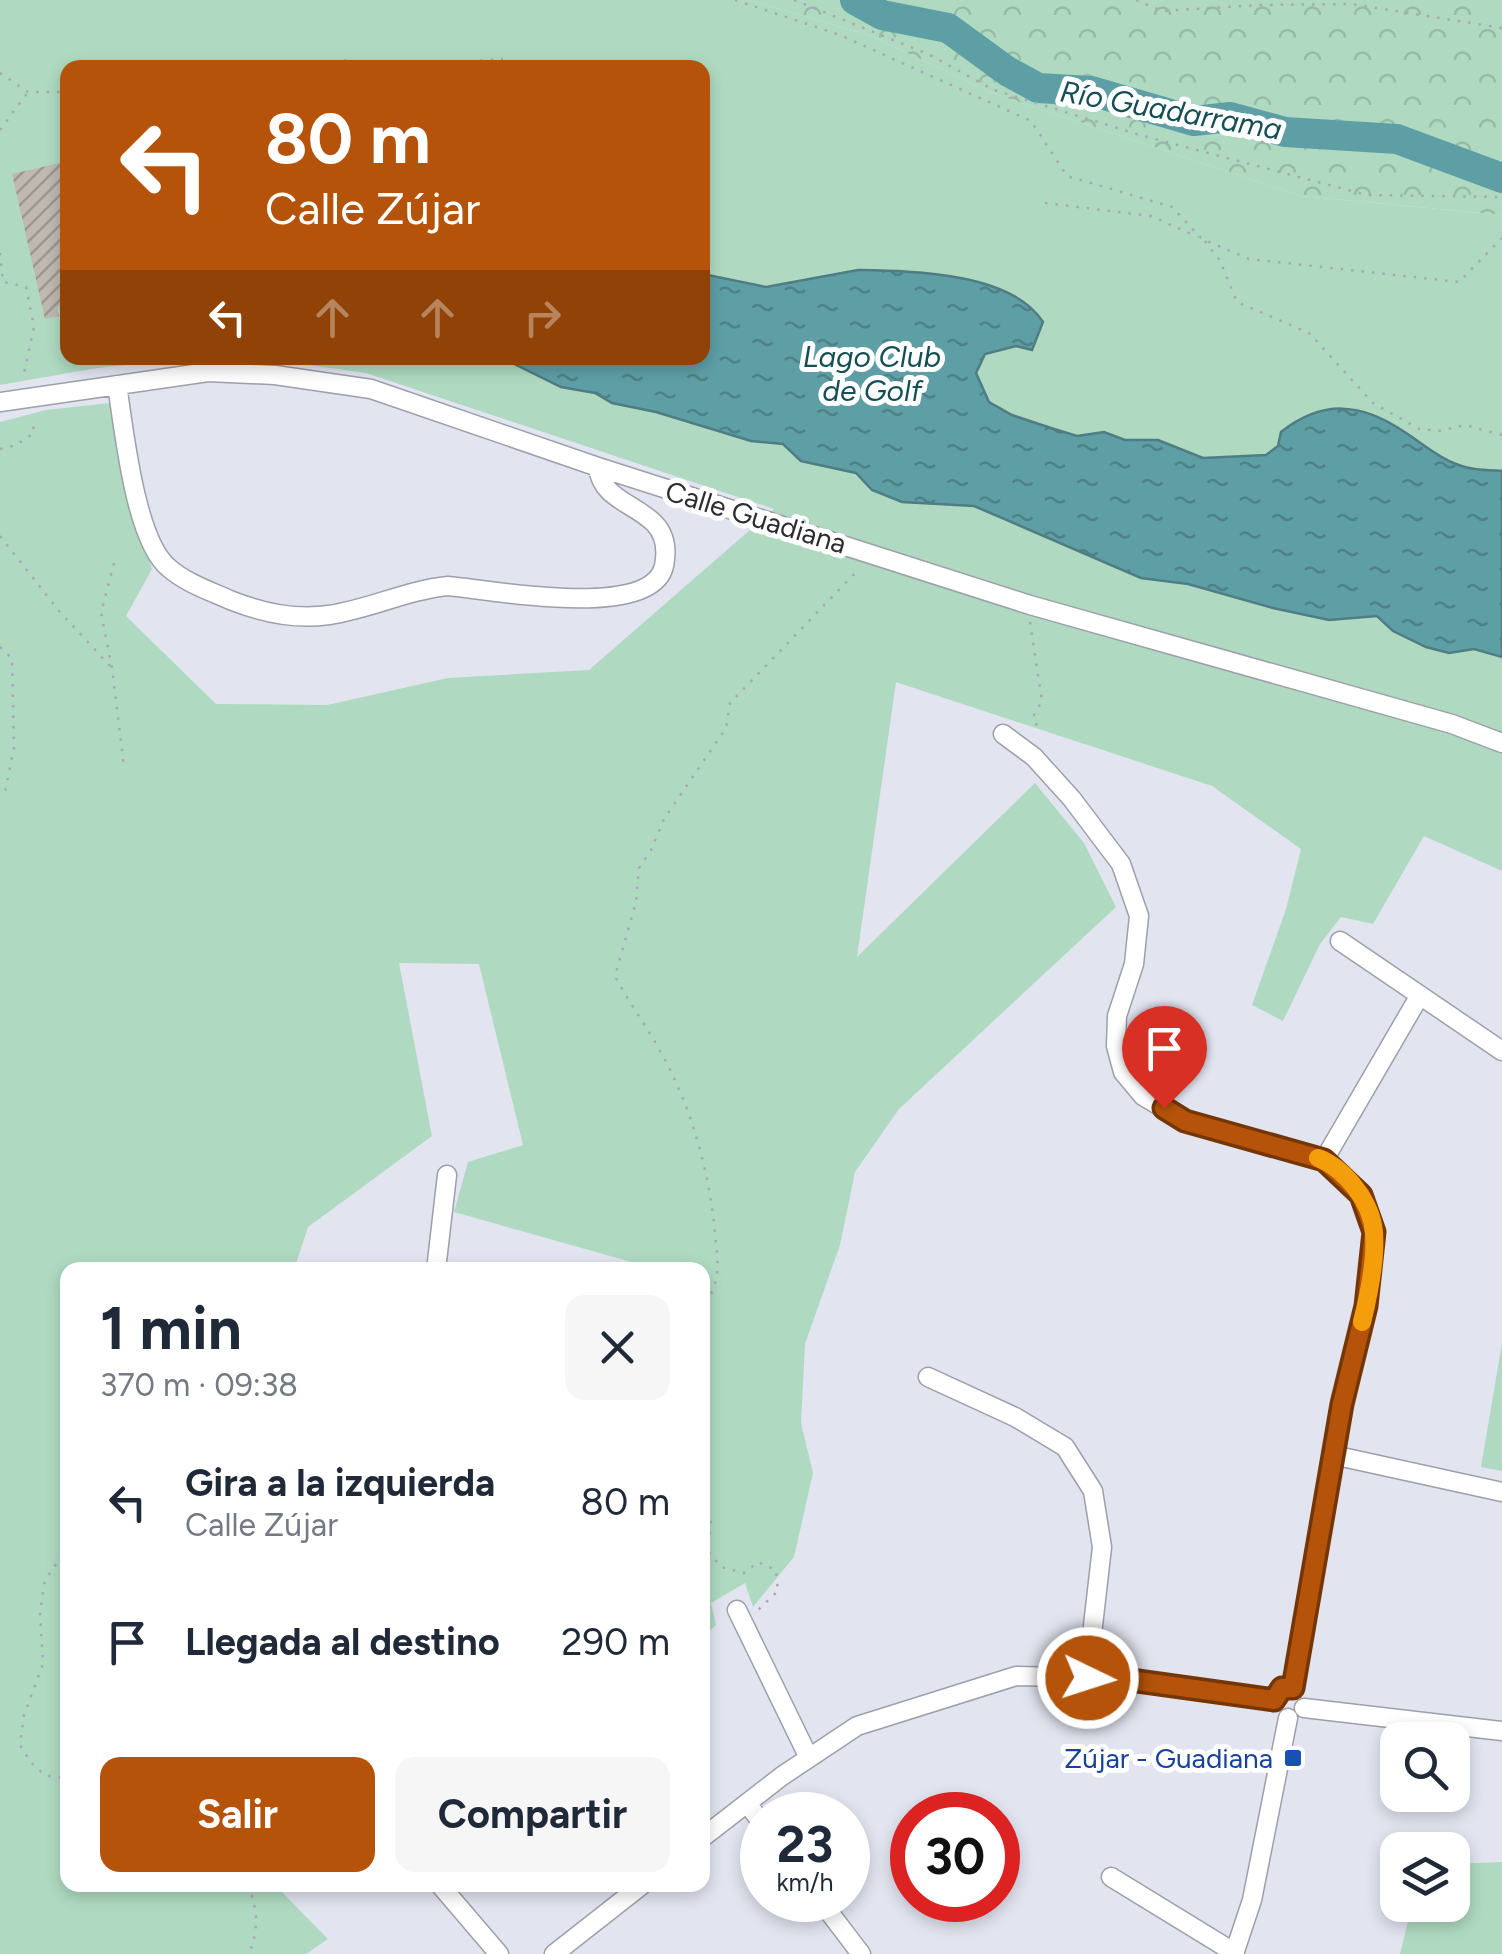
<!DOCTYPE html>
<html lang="es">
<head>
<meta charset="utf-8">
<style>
	:root { --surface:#fff; --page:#f6f6f7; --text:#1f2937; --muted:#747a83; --accent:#b45309 }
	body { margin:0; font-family:Figtree,sans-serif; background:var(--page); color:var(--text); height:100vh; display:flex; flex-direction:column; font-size:38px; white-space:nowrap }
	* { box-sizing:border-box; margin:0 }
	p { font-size:32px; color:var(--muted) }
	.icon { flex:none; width:55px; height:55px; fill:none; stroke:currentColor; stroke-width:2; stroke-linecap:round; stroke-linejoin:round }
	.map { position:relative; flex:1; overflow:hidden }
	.side { position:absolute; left:60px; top:1262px; width:650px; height:630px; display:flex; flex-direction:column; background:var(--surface); border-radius:20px; box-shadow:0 5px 15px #0003 }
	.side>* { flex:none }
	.top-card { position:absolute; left:60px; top:60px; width:650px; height:305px; border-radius:20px; box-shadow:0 5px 15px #0003; background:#b45309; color:#fff; overflow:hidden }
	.fabs { position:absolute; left:1380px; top:1722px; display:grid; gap:20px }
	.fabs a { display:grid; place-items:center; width:90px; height:90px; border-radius:20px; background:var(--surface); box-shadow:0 5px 15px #0003; font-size:50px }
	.speed { position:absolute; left:740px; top:1792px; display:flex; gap:20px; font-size:50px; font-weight:700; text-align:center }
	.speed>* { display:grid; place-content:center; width:130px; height:130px; border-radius:50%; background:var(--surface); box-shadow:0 5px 15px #0003; line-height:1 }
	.speed small { font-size:25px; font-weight:400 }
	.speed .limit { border:15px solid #d22; background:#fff; color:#111 }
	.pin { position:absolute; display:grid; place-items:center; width:85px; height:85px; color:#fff; margin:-102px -42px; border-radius:50% 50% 50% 0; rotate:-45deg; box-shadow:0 0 10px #0007 }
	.pin .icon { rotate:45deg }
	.me { position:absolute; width:110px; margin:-55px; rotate:94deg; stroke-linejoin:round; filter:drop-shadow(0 0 8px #0008) }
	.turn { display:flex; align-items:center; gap:35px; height:210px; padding:0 40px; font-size:45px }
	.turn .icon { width:130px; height:130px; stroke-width:2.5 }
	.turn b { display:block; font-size:70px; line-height:85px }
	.lanes { display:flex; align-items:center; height:95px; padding:0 40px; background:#0003; justify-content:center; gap:50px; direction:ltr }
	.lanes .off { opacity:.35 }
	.round { display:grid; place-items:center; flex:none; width:105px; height:105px; border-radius:20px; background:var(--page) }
	.head { display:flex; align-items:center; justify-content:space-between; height:170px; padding:0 40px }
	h1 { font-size:60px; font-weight:700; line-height:75px }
	.action { display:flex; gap:20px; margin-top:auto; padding:20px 40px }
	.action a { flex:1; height:115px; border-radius:20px; background:var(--accent); color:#fff; font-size:40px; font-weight:700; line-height:115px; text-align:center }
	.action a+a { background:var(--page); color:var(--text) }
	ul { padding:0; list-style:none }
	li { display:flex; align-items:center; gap:30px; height:140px; padding:0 40px }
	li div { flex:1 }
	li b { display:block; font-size:38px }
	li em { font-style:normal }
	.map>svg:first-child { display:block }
	.green { fill:#afdac1 }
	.forest { fill:url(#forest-crowns) }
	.water { fill:url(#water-ripples); stroke:#4f7d83; stroke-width:2.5 }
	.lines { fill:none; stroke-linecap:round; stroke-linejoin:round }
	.river { stroke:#5e9fa6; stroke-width:30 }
	.building { fill:url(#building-hatch) }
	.street-casing { stroke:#9d9faa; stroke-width:21 }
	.path { stroke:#a7a8b2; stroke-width:2.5; stroke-dasharray:2.5 8; stroke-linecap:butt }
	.street { stroke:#fff; stroke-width:18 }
	.route-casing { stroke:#753606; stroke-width:25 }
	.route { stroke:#b45309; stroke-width:18 }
	.slow { stroke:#f59e0b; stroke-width:18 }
	.transit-dot { fill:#1a4fb4; stroke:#fff; stroke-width:4 }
	.labels { text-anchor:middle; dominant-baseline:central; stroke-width:10; stroke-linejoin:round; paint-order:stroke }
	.street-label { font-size:28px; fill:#2c2d31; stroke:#fff }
	.transit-label { font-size:28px; fill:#164399; stroke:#fff; text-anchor:end }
	.water-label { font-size:30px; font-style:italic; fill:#154f55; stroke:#fff }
</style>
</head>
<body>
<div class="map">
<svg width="1502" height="1954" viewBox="0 0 1502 1954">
	<defs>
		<pattern id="forest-crowns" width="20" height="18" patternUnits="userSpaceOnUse" patternTransform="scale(2.5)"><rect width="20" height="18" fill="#afdac1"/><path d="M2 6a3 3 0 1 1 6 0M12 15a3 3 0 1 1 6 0" fill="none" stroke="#97bba6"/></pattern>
		<pattern id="water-ripples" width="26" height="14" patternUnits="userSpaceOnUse" patternTransform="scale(2.5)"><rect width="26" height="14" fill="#5e9fa6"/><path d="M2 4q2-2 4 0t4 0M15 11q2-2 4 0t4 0" fill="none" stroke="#4e8288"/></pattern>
		<pattern id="building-hatch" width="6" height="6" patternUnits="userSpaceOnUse" patternTransform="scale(2.5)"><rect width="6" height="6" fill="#c0b9b0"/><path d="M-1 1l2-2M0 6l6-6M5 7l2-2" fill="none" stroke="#9c9790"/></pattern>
	</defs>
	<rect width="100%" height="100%" fill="#e2e4f0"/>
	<path class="green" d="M 0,0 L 748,0 L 869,35 L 992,93 L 1302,196 L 1502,215 L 1502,871 L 1424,836 L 1373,924 L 1341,917 L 1320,944 L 1283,1021 L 1252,1005 L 1286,909 L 1301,849 L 1212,786 L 896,682 L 857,957 L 1035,783 L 1084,843 L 1116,907 L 899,1109 L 855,1172 L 840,1245 L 805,1344 L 801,1423 L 813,1473 L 794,1557 L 753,1607 L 745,1583 L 711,1603 L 716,1625 L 703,1637 L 702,1270 L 641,1270 L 642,1265 L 454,1212 L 468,1162 L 523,1145 L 479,964 L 399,963 L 432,1136 L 308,1227 L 294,1270 L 68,1270 L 68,1885 L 275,1885 L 328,1939 L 306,1954 L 0,1954 L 0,422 L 46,410 L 119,402 L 131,505 L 152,569 L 126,616 L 216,704 L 327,705 L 448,678 L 589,670 L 774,509 L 366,373 L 259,358 L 702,358 L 702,68 L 68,68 L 68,358 L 191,358 L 97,368 L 0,385 Z
		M 1502,1343 L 1502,1471 L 1481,1467 Z
		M 1502,1862 L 1502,1954 L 1400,1954 L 1412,1905 L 1452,1905 L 1453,1864 Z"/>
	<path class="forest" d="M 748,0 L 1502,0 L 1502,215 L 1302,196 L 992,93 L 869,35 Z"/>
	<path class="water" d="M 858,270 C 912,271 1011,272 1043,322 L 1032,350 L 1016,346 L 985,354 L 976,373 L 989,402 L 1012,415 L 1051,428 L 1077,436 L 1104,432 L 1125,440 L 1158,440 L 1203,458 L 1266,455 L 1278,446 L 1281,432 C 1322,400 1360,402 1403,431 C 1421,442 1435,456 1456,464 C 1470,470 1486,470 1502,471 L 1502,657 L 1474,649 L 1449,653 L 1426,647 L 1393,631 L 1377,616 L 1329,620 L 1273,608 L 1188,584 L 1141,578 L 974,506 L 902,502 L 872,490 L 856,473 L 801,461 L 783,444 L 751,441 L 656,412 L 612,403 L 595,393 L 561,387 L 502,358 L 702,358 L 703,274 L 766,287 Z"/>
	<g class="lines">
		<path class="river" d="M 855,0 L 882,15 L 948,28 L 1007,71 L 1038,88 L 1091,91 L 1194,121 L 1230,117 L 1285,132 L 1397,139 L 1502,178"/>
	</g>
	<path class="building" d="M 68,161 L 68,238 L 64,239 L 68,257 L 68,304 L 57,307 L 59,316 L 45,319 L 12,174 Z"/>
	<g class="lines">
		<g class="street-casing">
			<path id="street" d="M 117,385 C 124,429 135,541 169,568 C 186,583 210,591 230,600 C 260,612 296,620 329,615 C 370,609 407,590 448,586 C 492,590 651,621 664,566 C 667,551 666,536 655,524 C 635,503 601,499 598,467
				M 0,402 L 208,372 L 275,375 L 371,389 L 598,467 L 1030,605 L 1452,724 L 1502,743
				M 1003,734 L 1034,757 L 1072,799 L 1121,864 L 1139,916 L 1134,964 L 1117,1016 L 1116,1046 L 1123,1072 L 1143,1096 L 1185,1121 L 1324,1160 L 1361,1195 L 1374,1232 L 1366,1306 L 1341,1405 L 1293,1688
				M 1340,941 L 1502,1051
				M 1324,1160 L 1420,995
				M 436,1270 L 447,1175
				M 928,1377 L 1015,1417 L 1065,1447 L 1093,1491 L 1102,1547 L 1087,1678
				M 1333,1455 L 1502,1492
				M 737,1610 L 809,1758
				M 1304,1708 L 1502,1731
				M 747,1803 L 762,1823
				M 702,1838 L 782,1776 L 857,1726 L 1016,1676 L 1116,1678 L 1274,1701
				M 1111,1877 L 1235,1953
				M 440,1885 L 499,1954
				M 820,1900 L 861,1954
				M 554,1954 L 642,1885
				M 1234,1954 L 1252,1900 L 1288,1718"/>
		</g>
		<path class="path" d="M 735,0 L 840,35 L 1031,121 L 1067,176 L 1172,207 L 1202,239 L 1249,259 L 1459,282 L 1502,238
			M 794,0 L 928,54 L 994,90 L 1140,135 L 1367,195 L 1502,197
			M 1136,0 L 1162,11 L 1260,5 L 1352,4 L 1502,28
			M 303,68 L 342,60 L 401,66 L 503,59
			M 0,73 L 28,92 L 68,92
			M 0,130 L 28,92
			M 1045,203 L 1151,216 L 1198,237
			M 1205,241 L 1220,261 L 1237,302 L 1309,333 L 1373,403 L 1419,429 L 1440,431 L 1465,425 L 1502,435
			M 0,253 L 3,282 L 26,287 L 34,327 L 23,378
			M 0,449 L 16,445 L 34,433 L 33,423
			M 0,536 L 59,611 L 111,667
			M 114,563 L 101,613 L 112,668 L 124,767
			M 1030,622 L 1042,701 L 1034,715 L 1037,720 L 1035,733
			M 0,647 L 12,659 L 14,748 L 5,792 L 0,796
			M 702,1322 L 708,1314 L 707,1300 C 722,1279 717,1258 715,1233 C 709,1170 691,1105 659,1049 C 645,1024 628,1001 615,976 L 636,902 L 639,868 L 651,850 L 664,819 L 726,728 L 730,703 L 859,569
			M 702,1502 L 711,1520 L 708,1551 L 721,1567 L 744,1573 L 758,1562 L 776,1570 L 778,1591 L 757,1611
			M 68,1547 L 45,1580 L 40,1612 L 43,1664 L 24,1715 L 20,1745 C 32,1765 42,1781 68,1777
			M 248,1885 C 258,1911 259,1928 249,1954"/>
		<use href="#street" class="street"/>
	</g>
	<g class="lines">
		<g class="route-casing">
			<path id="route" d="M 1088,1678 L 1116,1678 L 1274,1700 L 1282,1688 L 1293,1688 L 1342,1404 L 1366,1306 L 1374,1232 L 1361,1195 L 1324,1160 L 1185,1121 L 1164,1108"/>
		</g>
		<use href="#route" class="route"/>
		<path class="slow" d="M 1318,1158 C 1346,1169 1372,1203 1374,1233 C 1376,1258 1368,1298 1362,1322"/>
	</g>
	<rect class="transit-dot" x="1283" y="1748" width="20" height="20" rx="5"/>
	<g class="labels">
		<g class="street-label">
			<text transform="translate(756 517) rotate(17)">Calle Guadiana</text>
		</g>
		<g class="transit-label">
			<text x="1273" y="1758">Zújar - Guadiana</text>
		</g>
		<g class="water-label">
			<text transform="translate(1171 110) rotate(10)">Río Guadarrama</text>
			<text x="872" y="356">Lago Club<tspan x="872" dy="34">de Golf</tspan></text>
		</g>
	</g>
</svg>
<div class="fabs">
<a><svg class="icon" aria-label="search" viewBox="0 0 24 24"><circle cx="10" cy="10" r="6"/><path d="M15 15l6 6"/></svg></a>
<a><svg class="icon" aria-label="layers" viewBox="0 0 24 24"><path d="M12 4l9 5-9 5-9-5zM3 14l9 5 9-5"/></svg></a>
</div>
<div class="speed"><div>23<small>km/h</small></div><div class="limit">30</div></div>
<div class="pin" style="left:1164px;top:1108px;background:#d93025"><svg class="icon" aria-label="arrive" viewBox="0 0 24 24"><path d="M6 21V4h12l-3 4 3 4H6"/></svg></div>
<svg class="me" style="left:1088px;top:1678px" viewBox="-20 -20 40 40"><circle r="17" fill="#b45309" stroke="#fff" stroke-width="3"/><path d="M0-11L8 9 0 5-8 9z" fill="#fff"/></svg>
<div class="top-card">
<div class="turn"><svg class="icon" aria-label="left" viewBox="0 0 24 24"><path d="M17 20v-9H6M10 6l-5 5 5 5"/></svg><div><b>80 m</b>Calle Zújar</div></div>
<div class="lanes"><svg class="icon" aria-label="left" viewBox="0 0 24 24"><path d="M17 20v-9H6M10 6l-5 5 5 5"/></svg><svg class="icon off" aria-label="ahead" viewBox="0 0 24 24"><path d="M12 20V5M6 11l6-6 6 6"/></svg><svg class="icon off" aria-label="ahead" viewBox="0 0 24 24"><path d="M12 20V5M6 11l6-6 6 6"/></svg><svg class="icon off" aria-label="right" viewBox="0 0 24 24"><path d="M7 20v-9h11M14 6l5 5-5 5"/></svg></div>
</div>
<section class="side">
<div class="head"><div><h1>1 min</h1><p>370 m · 09:38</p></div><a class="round"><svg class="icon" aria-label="close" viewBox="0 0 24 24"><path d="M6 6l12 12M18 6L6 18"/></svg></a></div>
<ul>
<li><svg class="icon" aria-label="left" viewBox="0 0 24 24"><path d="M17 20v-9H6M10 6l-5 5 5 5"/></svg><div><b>Gira a la izquierda</b><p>Calle Zújar</p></div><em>80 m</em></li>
<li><svg class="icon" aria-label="arrive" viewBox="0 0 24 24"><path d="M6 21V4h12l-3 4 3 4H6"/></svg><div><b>Llegada al destino</b></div><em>290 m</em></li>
</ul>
<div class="action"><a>Salir</a><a>Compartir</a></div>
</section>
</div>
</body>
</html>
